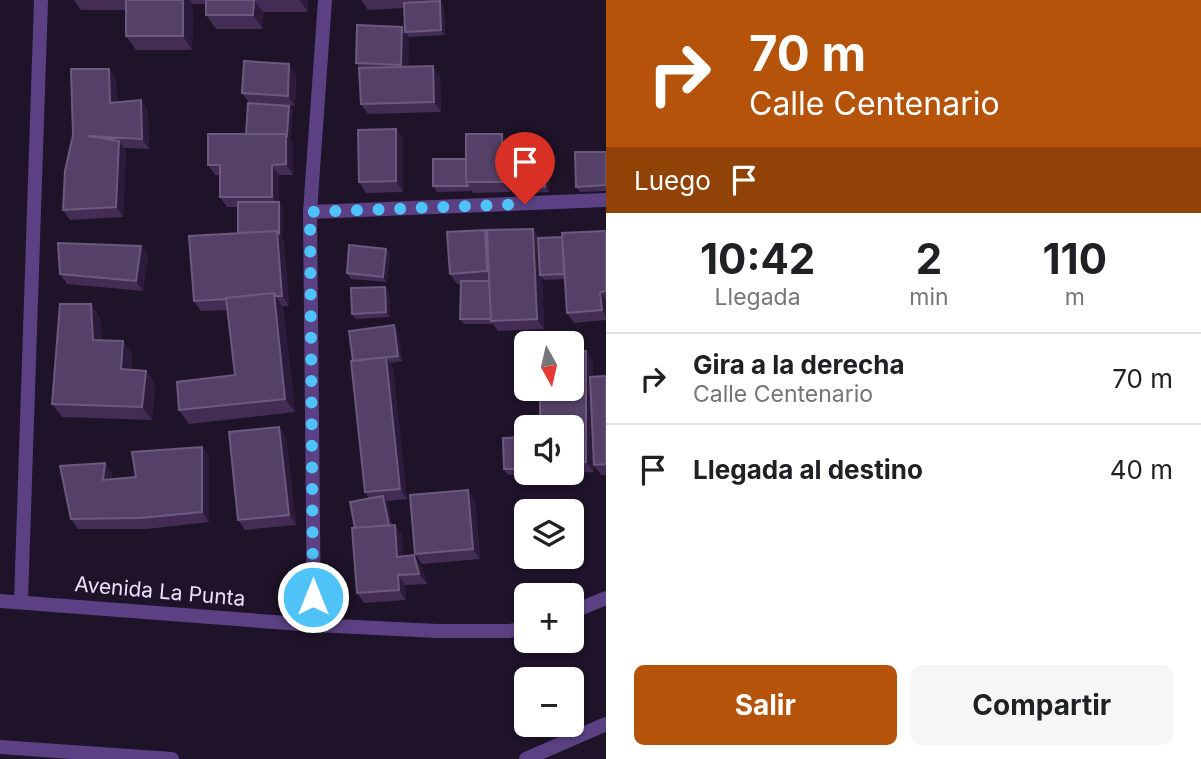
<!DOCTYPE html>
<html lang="es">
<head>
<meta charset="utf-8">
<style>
	:root { --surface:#fff; --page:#f6f6f6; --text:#202124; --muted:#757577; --line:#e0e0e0; --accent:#b45309 }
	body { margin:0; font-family:Inter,sans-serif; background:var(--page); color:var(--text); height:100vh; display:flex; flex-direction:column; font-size:26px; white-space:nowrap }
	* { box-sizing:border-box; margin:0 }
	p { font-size:23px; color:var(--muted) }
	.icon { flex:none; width:38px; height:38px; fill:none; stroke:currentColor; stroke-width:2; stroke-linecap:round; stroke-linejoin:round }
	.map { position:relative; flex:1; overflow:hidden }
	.details { display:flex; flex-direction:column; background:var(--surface); width:595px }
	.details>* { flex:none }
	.hud { background:#b45309; color:#fff; overflow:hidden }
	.needle { width:46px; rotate:172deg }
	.controls { position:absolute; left:514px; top:331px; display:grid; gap:14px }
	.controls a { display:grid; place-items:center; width:70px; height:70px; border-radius:10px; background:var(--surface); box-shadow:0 2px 5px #0004; font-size:35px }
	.pin { position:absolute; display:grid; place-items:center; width:60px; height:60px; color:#fff; margin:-72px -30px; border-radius:50% 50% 50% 0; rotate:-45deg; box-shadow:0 0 7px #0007 }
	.pin .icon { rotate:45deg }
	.me { position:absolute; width:77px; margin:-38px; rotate:0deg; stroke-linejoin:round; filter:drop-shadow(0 0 5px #0008) }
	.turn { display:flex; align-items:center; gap:24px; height:147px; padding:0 28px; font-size:32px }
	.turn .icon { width:91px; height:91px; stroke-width:2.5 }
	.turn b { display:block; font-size:49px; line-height:60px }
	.then { display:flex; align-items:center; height:66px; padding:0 28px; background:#0003; gap:14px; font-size:26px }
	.eta { display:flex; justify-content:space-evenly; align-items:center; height:119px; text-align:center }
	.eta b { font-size:42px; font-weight:700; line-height:49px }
	.cta { display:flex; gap:14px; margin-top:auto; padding:14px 28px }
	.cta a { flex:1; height:80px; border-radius:10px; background:var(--accent); color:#fff; font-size:28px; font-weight:700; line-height:80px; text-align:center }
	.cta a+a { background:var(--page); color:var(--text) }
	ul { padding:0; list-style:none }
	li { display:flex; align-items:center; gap:21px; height:91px; padding:0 28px; border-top:2px solid var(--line) }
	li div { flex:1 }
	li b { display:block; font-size:26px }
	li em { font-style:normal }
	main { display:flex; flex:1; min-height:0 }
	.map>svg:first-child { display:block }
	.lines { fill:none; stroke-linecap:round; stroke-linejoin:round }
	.street { stroke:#5b4183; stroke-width:14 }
	.wall { fill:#432d55 }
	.shaded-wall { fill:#2c1b3b }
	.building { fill:#554067; stroke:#6c597e; stroke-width:2 }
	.route { stroke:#4fc3f7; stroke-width:12; stroke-dasharray:0 21.6 }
	.labels { text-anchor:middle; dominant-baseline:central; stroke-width:5; stroke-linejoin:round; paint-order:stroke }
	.street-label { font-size:21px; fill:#ebddfc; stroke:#1e1328 }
</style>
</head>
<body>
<main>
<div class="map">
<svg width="606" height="759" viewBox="0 0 606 759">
	<rect width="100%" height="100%" fill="#1e1328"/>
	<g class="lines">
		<path class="street" d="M 310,212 L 606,200
			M 0,601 L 314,625 L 438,631 L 510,631 L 527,627
			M 21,601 L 41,0
			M 572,612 L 606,598
			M 314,625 L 310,212 L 325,0
			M 0,747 L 172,759
			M 526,759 L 606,724"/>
	</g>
	<path class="wall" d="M 74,0 L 308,0 L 308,12 L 263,12 L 263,29 L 216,29 L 206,15 L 206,4 L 193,4 L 192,50 L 136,50 L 126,36 L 126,10 L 81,10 Z
		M 361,0 L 436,0 L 444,6 L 445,35 L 409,37 L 405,32 L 404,8 L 368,10 Z
		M 402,27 L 409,37 L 408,67 L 440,76 L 441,112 L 368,114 L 361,104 L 360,68 L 356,63 Z
		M 109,69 L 116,79 L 117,103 L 141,100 L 148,110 L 149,149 L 123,148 L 126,151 L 123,217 L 70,220 L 63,210 Z
		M 296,74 L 295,106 L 287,105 L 293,111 L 290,140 L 293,144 L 293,175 L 279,175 L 279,203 L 283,208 L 282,238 L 284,241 L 289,306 L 283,306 L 295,412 L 189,424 L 179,410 L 235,375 L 228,310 L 201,311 L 194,301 L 238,233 L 238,207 L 227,207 L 220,197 L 220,175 L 215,175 L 208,165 L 246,134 L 249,103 L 242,93 Z
		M 396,129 L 403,139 L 403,192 L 366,193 L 359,182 Z
		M 502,134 L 509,144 L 510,192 L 473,193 L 471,190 L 471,191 L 437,192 L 433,186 L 466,159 Z
		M 606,152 L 606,191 L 580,192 L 576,187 Z
		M 545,155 L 548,160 L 549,192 L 515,193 L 511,187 Z
		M 533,229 L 539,238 L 562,237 L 606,231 L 606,320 L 574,323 L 567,313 L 565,279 L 544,280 L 542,278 L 544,329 L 498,331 L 493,324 L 464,324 L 460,319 L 461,284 L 457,284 L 450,274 L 485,230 L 488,233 Z
		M 141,246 L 148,256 L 143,291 L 67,284 L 60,274 Z
		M 386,249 L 390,254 L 387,282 L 351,279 L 347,273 Z
		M 385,287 L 389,292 L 390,317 L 356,319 L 352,314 Z
		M 91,304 L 100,318 L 102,341 L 123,341 L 132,355 L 131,370 L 146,371 L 155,384 L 152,420 L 62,417 L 52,404 Z
		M 398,331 L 402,361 L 390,363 L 393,367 L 407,499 L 387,501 L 392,525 L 402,535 L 403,556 L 421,565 L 427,584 L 405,585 L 406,600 L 364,603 L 357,593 L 355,528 L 369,499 L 365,492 L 353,361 Z
		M 593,361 L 593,376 L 606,376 L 606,475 L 601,475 L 594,465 L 593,451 L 594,472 L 508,475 L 504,469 L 527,437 L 527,472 L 572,472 L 572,388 Z
		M 279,427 L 286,437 L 296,525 L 245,530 L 238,520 Z
		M 202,447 L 209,457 L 209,522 L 147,529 L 78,529 L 71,519 L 105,463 L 112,473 L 111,479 L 136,477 Z
		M 475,500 L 480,559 L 422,564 L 415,554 Z"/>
	<path class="shaded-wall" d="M 183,0 L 190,0 L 193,4 L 192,50 L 183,36 Z
		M 254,0 L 263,12 L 263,29 L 253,15 Z
		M 300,0 L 308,0 L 308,12 Z
		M 440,1 L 444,6 L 445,35 L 441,30 Z
		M 402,27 L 409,37 L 408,75 L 401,65 Z
		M 289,64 L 296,74 L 295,106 L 288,96 Z
		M 433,66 L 440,76 L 441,112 L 434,102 Z
		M 109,69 L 116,79 L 117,113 L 110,103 Z
		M 141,100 L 148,110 L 149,149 L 142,139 Z
		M 289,106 L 293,111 L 290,140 L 293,144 L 293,175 L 286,164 L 286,134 Z
		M 396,129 L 403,139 L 403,192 L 396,181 Z
		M 502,134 L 509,144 L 510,192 L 502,182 Z
		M 119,141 L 126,151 L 123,217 L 116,207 Z
		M 545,155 L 548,160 L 549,192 L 545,187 Z
		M 272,165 L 279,175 L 279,203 L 283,208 L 282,238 L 284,241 L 289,306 L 282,296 L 277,231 L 279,207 L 272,197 Z
		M 533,229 L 540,240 L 540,275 L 542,278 L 544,329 L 537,319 Z
		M 485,230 L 492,240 L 494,282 L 487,271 Z
		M 141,246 L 148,256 L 143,291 L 136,281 Z
		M 386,249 L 390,254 L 387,282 L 383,277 Z
		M 385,287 L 389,292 L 390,317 L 386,312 Z
		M 600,292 L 606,300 L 606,316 L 602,310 Z
		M 274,293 L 283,307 L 295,412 L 285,399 Z
		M 91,304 L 100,318 L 103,354 L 93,340 Z
		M 394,325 L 398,331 L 402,361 L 398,356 Z
		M 123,341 L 132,355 L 130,383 L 121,369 Z
		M 586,351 L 593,361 L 594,472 L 586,462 Z
		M 386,357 L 393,367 L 407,499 L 400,489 Z
		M 146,371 L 155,384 L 152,420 L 142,407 Z
		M 279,427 L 286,437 L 296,525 L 289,515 Z
		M 202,447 L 209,457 L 209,522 L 202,512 Z
		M 105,463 L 112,473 L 110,490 L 103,480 Z
		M 468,490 L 475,500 L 480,559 L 473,549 Z
		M 383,496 L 387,501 L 393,531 L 389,526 Z
		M 395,525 L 402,535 L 404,567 L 397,557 Z
		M 414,555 L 421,565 L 427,584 L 419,574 Z
		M 398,575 L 405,585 L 406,600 L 399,590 Z"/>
	<path class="building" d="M 126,0 L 183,0 L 183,36 L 126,36 Z
		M 206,0 L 254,0 L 253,15 L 206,15 Z
		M 440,1 L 441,30 L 405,32 L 404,3 Z
		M 357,25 L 402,27 L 401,65 L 356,63 Z
		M 244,61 L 289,64 L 288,96 L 242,93 Z
		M 433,66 L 434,102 L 361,104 L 359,68 Z
		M 71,69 L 109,69 L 110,103 L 141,100 L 142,139 L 88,136 L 119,141 L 116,207 L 63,210 L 65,171 L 73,135 Z
		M 248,103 L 289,106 L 287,135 L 286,134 L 246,134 Z
		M 396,129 L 396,181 L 359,182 L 358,130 Z
		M 208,134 L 286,134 L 286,164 L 272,165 L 272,197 L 220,197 L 220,165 L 208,165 Z
		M 466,134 L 502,134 L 502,182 L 466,182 Z
		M 575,152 L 606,152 L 606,185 L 576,187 Z
		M 511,155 L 545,155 L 545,187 L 511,187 Z
		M 433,159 L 466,159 L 466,182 L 468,186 L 433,186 Z
		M 238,202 L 279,202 L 279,233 L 277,231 L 238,233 Z
		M 533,229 L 537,319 L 491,321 L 487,230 Z
		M 485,230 L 487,271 L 450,274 L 447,232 Z
		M 277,231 L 282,296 L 276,296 L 274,293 L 226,298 L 226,299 L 194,301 L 189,236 Z
		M 606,231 L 606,291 L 600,292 L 602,310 L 567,313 L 562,233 Z
		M 562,237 L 564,274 L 540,275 L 538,238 Z
		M 58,243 L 141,246 L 136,281 L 60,274 Z
		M 349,245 L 386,249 L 383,277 L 347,273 Z
		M 461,281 L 489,281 L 491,319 L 460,319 Z
		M 385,287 L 386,312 L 352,314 L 351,288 Z
		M 274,293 L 285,399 L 179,410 L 177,382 L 235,375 L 226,298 Z
		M 60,304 L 91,304 L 93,340 L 123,341 L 121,369 L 146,371 L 142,407 L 52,404 Z
		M 394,325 L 398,356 L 353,361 L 349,331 Z
		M 572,351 L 586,351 L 586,462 L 572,463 L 572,427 L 540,427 L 540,388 L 572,388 Z
		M 386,357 L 400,489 L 365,492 L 351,361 Z
		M 606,376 L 606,464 L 594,465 L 590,377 Z
		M 279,427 L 289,515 L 238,520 L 229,432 Z
		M 527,437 L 527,469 L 504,469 L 503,438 Z
		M 202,447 L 202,512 L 140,518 L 71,519 L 60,466 L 105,463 L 103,480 L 136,477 L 132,452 Z
		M 468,490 L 473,549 L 415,554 L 410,495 Z
		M 383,496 L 389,525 L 355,528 L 350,502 Z
		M 395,525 L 397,557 L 414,555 L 419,574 L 398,575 L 399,590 L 357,593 L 352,528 Z"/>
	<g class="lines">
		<path class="route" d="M 313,597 L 310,212 L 525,204"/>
	</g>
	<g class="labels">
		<g class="street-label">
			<text transform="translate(160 591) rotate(5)">Avenida La Punta</text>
		</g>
	</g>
</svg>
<div class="controls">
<a><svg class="needle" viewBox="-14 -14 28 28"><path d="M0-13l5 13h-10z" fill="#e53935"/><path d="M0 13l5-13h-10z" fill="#757577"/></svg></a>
<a><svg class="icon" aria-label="sound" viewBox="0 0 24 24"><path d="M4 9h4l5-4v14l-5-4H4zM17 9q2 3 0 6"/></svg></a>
<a><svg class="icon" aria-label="layers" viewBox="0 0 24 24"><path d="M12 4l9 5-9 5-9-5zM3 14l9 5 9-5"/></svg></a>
<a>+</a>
<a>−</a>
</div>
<div class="pin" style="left:525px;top:204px;background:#d93025"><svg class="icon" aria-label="arrive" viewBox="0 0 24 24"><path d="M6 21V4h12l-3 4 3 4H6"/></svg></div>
<svg class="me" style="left:313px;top:597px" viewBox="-20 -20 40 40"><circle r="17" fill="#4fc3f7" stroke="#fff" stroke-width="3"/><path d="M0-11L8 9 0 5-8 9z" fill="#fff"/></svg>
</div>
<section class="details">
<div class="hud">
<div class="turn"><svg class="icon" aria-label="right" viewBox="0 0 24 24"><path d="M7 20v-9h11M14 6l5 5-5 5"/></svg><div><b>70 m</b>Calle Centenario</div></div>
<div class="then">Luego<svg class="icon" aria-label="arrive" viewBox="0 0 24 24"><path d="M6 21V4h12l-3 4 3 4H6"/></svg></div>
</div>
<div class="eta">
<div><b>10:42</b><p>Llegada</p></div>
<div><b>2</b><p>min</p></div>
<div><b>110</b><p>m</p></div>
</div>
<ul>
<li><svg class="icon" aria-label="right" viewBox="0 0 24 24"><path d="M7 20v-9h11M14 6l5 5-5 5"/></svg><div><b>Gira a la derecha</b><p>Calle Centenario</p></div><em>70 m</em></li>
<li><svg class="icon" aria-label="arrive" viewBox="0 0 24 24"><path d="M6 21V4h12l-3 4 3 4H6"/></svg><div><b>Llegada al destino</b></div><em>40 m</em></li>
</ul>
<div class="cta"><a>Salir</a><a>Compartir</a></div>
</section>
</main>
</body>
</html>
